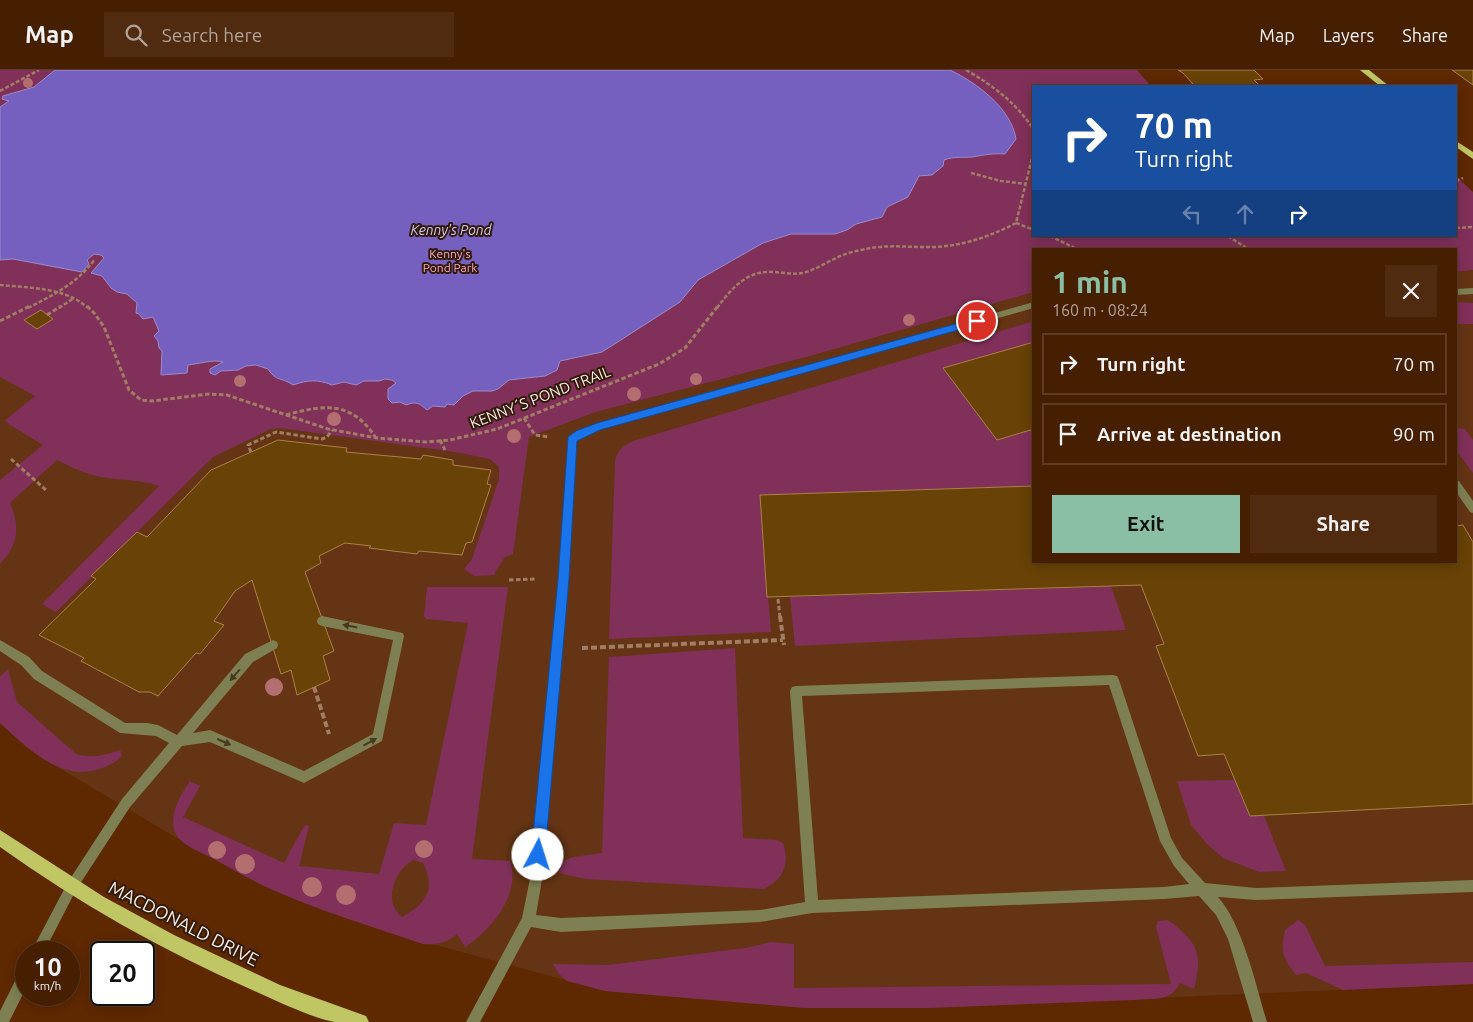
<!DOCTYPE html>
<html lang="en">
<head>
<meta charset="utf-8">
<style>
	:root { --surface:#461e00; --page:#502b0f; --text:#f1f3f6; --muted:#b0a299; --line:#5e3c22; --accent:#8abfa5 }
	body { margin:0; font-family:Ubuntu,sans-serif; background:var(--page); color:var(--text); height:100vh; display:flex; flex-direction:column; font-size:19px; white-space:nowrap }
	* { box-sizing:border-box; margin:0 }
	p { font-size:16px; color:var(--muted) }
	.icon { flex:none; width:28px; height:28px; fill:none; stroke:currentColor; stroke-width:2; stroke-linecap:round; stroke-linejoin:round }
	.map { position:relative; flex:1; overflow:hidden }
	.details { position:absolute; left:1032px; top:178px; width:425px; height:315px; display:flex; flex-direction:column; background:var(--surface); border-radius:0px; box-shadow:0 2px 12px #0003,0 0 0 1px var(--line) }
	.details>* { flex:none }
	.guide { position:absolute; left:1032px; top:15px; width:425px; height:152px; border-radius:0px; box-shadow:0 2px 12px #0003,0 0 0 1px var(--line); background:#1a4fa0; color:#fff; overflow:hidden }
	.speed { position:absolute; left:15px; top:871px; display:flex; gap:10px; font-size:25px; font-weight:700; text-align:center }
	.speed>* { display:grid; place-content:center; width:65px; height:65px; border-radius:50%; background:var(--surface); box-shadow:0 2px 12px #0003,0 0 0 1px var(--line); line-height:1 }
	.speed small { font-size:12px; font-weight:400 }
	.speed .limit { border:2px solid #111; border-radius:8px; background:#fff; color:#111 }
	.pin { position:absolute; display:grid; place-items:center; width:42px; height:42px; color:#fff; margin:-21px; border:2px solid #fff; border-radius:50%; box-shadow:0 1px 5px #0007 }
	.me { position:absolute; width:55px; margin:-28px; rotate:5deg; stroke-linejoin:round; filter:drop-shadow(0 0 4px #0008) }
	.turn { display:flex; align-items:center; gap:18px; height:105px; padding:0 20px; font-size:22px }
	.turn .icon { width:65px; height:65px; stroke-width:2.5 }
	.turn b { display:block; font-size:35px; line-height:42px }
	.lanes { display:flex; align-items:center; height:48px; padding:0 20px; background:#0003; justify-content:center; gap:25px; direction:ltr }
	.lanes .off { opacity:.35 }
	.round { display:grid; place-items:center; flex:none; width:52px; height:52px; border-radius:0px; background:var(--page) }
	.headline { display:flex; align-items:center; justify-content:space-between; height:85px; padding:0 20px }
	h1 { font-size:30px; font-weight:700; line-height:38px; color:var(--accent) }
	.action { display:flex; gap:10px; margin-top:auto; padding:10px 20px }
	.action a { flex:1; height:58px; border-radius:0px; background:var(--accent); color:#111; font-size:20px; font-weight:700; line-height:58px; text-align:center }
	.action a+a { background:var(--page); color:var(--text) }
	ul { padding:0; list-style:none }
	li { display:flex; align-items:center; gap:15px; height:62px; margin:0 10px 8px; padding:0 10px; border:2px solid var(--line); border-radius:0px }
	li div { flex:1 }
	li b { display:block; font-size:19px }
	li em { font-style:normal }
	header { display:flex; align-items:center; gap:30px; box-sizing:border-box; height:70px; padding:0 25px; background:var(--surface); border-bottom:1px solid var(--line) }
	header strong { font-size:24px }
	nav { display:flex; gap:28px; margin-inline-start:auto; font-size:18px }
	.search { width:350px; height:45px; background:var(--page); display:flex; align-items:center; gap:12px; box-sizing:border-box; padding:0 18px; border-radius:0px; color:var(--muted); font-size:19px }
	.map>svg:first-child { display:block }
	.built { fill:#643414 }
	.green { fill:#81305a; fill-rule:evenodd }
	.water { fill:#7560bf; stroke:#9d8aca }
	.building { fill:#684206; stroke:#ad8047 }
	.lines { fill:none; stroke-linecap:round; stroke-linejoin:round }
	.path-far2 { stroke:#a17d63; stroke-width:2.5; stroke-dasharray:4 2; stroke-linecap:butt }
	.path-far1 { stroke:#a17d63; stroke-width:3; stroke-dasharray:4.5 2.5; stroke-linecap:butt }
	.path { stroke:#a17d63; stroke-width:4; stroke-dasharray:6 3; stroke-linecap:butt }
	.lane { fill:#7e8053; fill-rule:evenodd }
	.primary { fill:#c1c664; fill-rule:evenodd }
	.tree { fill:#b36e70 }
	.oneway { fill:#493920 }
	.route { fill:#1a73e8; stroke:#114b97 }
	.labels { text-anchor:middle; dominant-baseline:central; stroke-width:4; stroke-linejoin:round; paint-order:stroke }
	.far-park-label { font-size:12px; fill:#f8a8cc; stroke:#321a0a }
	.far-water-label { font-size:14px; font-style:italic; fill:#cfc8fa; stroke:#321a0a }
	.street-label { font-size:15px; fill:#faece5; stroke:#321a0a }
	.near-street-label { font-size:18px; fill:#faece5; stroke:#321a0a }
</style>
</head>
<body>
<header>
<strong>Map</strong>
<div class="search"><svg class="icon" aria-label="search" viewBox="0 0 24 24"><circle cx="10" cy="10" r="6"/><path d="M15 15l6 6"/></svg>Search here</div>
<nav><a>Map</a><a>Layers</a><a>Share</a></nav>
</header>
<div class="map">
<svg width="1473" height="952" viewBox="0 0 1473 952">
	<rect width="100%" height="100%" fill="#5e2800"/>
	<path class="built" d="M 1473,200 L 1473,914 L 928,938 L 805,938 L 605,921 L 436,875 L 423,874 L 315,837 L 273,820 L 197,780 L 59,698 L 27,678 L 0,653 L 0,278 L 529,367 L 596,342 L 814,285 L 1034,222 L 1034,491 L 1456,491 L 1456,202 Z"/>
	<path class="green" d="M 0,0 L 1137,0 L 1151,16 L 1034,16 L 1034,166 L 1456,166 L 1458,108 L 1473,122 L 1473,200 L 1456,202 L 1456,179 L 1034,179 L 1034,222 L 814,285 L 596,342 L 529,367 L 513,484 L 505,487 L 495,502 L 495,505 L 474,506 L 464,499 L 472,489 L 499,409 L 499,397 L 490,389 L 455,382 L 280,358 L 271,359 L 213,387 L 56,542 L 42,534 L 159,416 C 140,409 121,411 101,407 C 85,404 71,397 57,390 L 10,433 C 20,457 19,474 0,494 L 0,410 L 43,375 L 10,355 L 5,350 L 35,326 L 0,307 Z
		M 1456,232 L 1473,233 L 1473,254 L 1456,254 Z
		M 1034,251 L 1034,272 L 943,298 L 997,370 L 1034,359 L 1034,416 L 760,426 L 771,562 L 609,569 L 615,391 C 617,380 623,376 633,371 Z
		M 1456,358 L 1465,359 L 1473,370 L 1473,403 L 1456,380 Z
		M 1111,516 L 1126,560 L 795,576 L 790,527 Z
		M 427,517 L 508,517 L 472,789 L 510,791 C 521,825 491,860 465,877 L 457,864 C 446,873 437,875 423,874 C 373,857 323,842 275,821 C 254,812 234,800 214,789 C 203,783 182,776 176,764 C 167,747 181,724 190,711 L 200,716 L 183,747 L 284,793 L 303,758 L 306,755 L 309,756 L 299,796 L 379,804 L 394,753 L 426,755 L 468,553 L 426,549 L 424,546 ZM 414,790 L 423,793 C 436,819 427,833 402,847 C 382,833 395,798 414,790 Z
		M 735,578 L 743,768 L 777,770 L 783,773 C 790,794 784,809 764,819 L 585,809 L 559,803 L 562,792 L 573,787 L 602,783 L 609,587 Z
		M 8,599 L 17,632 L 76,684 C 92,689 105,685 120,680 L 122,685 L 119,689 C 72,722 35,685 0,653 L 0,607 Z
		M 1235,710 L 1250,746 L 1264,746 L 1286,801 L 1259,802 L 1223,788 L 1206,773 L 1191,755 L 1177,711 Z
		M 1168,850 C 1198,873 1203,882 1194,919 L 1180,913 C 1171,932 1154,928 1135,930 L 928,938 L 805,938 L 605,921 L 567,911 L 558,903 L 553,894 L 608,895 L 746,878 L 771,872 L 794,874 L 794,918 L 1171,914 L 1156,857 L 1158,851 Z
		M 1298,850 L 1305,855 L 1325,896 L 1473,892 L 1473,914 L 1343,920 L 1306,903 L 1296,905 C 1283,888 1280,882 1285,860 Z"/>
	<path class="water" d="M 55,0 L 950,0 C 977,13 1011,38 1016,69 L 1005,84 C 993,83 984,85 972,87 C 962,88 954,86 944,90 L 943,96 L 932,105 L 919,106 L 908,127 L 887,137 L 882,147 L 856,154 L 847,160 L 835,164 L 791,164 L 763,173 L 698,210 L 680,232 L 602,282 L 560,291 L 557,300 L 545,306 L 509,310 L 498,319 L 492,321 L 473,321 L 463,326 L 454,335 L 447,334 L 445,337 L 433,336 L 427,340 C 419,333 416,331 406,335 L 400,332 L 392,333 L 388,329 L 388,319 L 396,313 L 392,310 L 385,309 L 379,311 L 364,311 L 356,315 L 344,312 L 332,315 C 318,309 307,310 293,315 C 282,307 276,312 268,299 L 256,295 L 246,296 L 238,300 L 221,301 L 215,305 L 210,303 L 210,299 L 223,292 C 213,289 199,294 188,295 L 187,303 L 161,305 L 162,281 L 159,278 L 158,271 L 154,266 L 159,261 L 153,247 L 143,249 L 139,244 L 136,243 L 137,233 L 127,224 L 117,222 L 111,218 L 102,206 L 91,203 L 104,188 L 101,185 L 94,184 L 87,190 L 89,194 L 82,202 L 13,189 L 0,190 L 0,37 L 9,31 L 2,29 L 3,26 L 34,17 Z"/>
	<path class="building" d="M 1178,0 L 1254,0 L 1263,9 L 1254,10 L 1260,16 L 1186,16 L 1185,15 L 1193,14 L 1183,3 Z
		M 1452,0 L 1473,0 L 1473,15 Z
		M 41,240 L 53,249 L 37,259 L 24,250 Z
		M 1034,272 L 1034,359 L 997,370 L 943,298 Z
		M 278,370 L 347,378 L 346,382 L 421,389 L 423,385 L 453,390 L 453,395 L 491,400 L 487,414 L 491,415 L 472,472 L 466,473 L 462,485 L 419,481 L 417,484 L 369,478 L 371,476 L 345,473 L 319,486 L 321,493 L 305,502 L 334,581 L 323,586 L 330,610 L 297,625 L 291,600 L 281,604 L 252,510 L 235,521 L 214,551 L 224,555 L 200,584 L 196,583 L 158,626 L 150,622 L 139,622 L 81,591 L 84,588 L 39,565 L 96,509 L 91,506 L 137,462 L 147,467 L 211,400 Z
		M 1034,416 L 1034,491 L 1456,491 L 1456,456 L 1463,455 L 1473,472 L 1473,734 L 1250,746 L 1224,684 L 1198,686 L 1156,576 L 1164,574 L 1141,515 L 767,527 L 760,425 Z"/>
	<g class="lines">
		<path class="path-far2" d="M 966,0 C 994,16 1016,33 1034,60
			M 0,21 L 39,0
			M 971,103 L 1001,111 L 1025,114
			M 1456,111 L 1463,108
			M 1016,153 L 1034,160
			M 1456,158 L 1473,157
			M 1050,166 L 1077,179
			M 1228,166 L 1248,179
			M 0,215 C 29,218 65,217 88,238
			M 28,238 C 53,225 78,213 95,189
			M 59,238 L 74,228
			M 717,238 C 731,219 747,200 772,202 C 782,202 792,205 803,203 C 814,200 824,194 834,189 C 845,183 859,180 871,178 C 889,175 906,177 924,177 C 957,178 987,168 1016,153 L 1034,80"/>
		<path class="path-far1" d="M 87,236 L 95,244 L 104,257 L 129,320 L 141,330 L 152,331 L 209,324 L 227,325 L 328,359 L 377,368 L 426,372 L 450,370 L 497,359 L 659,294 L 685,278 L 718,236
			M 47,245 L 61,236
			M 0,251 L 30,236
			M 286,345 C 325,334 352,331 376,368
			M 524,348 L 535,365 L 549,367
			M 440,370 L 445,380
			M 251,382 L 248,375 L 276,362 L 322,369 L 327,367 L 332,360
			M 11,389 L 46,420
			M 509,510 L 536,509
			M 778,529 L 780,548"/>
		<path class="path" d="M 780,546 L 784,575
			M 582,578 L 783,570
			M 314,617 L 329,664"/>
		<path class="lane" d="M 1473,218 L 1473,224 L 1456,225 L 1456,219 Z
			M 1034,232 L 1034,238 L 599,360 L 582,366 L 576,371 L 568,509 L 543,804 L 536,845 L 561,848 L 760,840 L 805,832 L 790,621 L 792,617 L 796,616 L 1113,605 L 1117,606 L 1119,610 L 1171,768 L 1182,788 L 1205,813 L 1256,818 L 1473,810 L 1473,822 L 1256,830 L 1218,827 C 1243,855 1256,916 1267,952 L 1253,952 L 1228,869 L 1216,845 L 1199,826 L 1164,829 L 812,843 L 760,852 L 561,862 L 531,857 L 480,952 L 466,952 L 522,848 L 531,804 L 558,509 L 569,367 L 576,362 L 597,354 ZM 1109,615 L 1160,771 L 1174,796 L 1189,814 L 1164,817 L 818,830 L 802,626 Z
			M 1456,410 L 1459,411 L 1473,431 L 1473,443 L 1470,442 L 1456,422 Z
			M 322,546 L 403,563 L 404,566 L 382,671 L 304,713 L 210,672 L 182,676 L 130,737 L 76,820 L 44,882 L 31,882 L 68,812 L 122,729 L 169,673 L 156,666 L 120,663 L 34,609 L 21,595 L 0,581 L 0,570 L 29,587 L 42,601 L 125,653 L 147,653 L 158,655 L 177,665 L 245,584 L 273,570 L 277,572 L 278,575 L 277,578 L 253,592 L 193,663 L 210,660 L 304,701 L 373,664 L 393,570 L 322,556 L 318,554 L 317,551 L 318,548 Z
			M 26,897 L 26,918 L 9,952 L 0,952 L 0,941 L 21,899 Z"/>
		<path class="primary" d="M 1360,0 L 1369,0 L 1389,16 L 1380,16 Z
			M 1456,71 L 1473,82 L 1473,89 L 1456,77 Z
			M 0,760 L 104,827 L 174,865 L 280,915 L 366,946 L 369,952 C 358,952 345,952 335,952 C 311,948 273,929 250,919 C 162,880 78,833 0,777 Z"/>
	</g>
	<g class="tree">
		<circle cx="28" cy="13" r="5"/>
		<circle cx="909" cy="250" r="6"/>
		<circle cx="696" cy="309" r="6"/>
		<circle cx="240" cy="311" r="6"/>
		<circle cx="634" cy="324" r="7"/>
		<circle cx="334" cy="349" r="7"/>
		<circle cx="514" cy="366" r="7"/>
		<circle cx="274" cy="617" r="9"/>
		<circle cx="424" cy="779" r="9"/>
		<circle cx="217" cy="780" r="9"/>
		<circle cx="245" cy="794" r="10"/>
		<circle cx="312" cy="817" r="10"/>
		<circle cx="346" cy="825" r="10"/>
	</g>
	<defs><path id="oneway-solid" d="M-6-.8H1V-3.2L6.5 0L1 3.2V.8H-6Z" transform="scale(1.25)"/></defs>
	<g class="oneway">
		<use href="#oneway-solid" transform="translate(350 556) rotate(-169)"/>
		<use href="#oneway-solid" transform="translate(235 605) rotate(131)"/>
		<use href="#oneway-solid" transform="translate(224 672) rotate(24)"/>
		<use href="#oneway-solid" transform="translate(370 672) rotate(-29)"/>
	</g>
	<path class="route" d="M 977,248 L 981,251 L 980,254 L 600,360 L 577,371 L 569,509 L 545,785 L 543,790 L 538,792 L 533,790 L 531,785 L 558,509 L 568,367 L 576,361 L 597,353 Z"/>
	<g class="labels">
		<g class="far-park-label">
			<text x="450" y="183">Kenny's<tspan x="450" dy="14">Pond Park</tspan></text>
		</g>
		<g class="far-water-label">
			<text x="451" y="160">Kenny's Pond</text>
		</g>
		<g class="street-label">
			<text transform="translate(540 327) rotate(-21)">KENNY´S POND TRAIL</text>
		</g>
		<g class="near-street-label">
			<text transform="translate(184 853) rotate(27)">MACDONALD DRIVE</text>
		</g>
	</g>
</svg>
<div class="speed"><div>10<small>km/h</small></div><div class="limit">20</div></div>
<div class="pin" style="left:977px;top:251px;background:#d93025"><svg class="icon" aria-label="arrive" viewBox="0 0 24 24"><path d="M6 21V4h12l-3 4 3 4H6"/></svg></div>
<svg class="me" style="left:538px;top:785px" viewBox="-20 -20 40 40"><circle r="19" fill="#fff"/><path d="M0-13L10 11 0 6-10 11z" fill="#1a73e8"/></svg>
<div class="guide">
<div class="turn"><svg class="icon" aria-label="right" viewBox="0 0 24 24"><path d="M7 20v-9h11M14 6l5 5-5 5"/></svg><div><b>70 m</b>Turn right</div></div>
<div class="lanes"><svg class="icon off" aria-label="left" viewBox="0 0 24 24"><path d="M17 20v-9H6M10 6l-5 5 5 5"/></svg><svg class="icon off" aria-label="ahead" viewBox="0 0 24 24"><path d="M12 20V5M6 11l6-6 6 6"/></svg><svg class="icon" aria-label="right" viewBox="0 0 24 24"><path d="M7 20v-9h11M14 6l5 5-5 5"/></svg></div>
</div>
<section class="details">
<div class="headline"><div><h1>1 min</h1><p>160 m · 08:24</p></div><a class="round"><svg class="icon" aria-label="close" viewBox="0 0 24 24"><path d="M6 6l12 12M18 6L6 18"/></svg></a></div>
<ul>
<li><svg class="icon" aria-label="right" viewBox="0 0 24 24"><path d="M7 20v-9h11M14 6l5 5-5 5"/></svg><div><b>Turn right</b></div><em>70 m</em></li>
<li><svg class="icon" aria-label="arrive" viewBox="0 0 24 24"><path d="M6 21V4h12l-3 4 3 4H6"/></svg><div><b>Arrive at destination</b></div><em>90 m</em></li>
</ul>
<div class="action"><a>Exit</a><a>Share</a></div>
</section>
</div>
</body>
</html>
